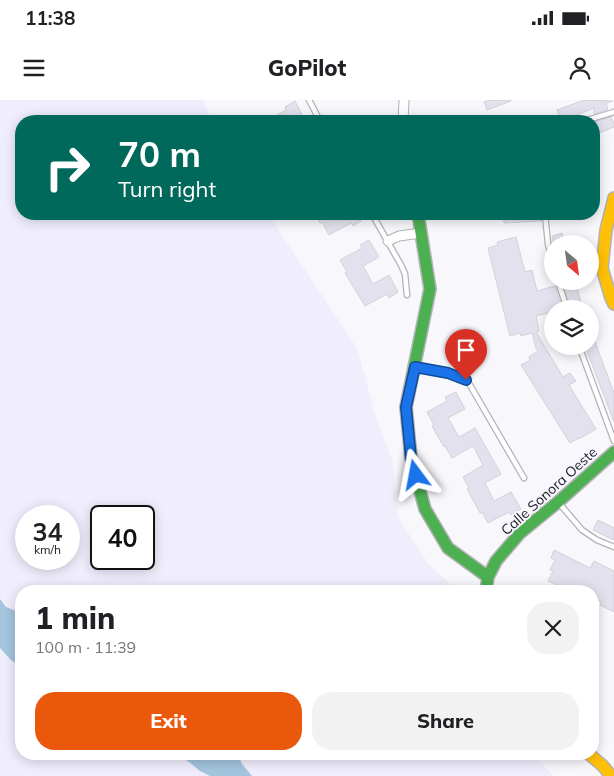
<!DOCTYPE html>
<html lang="en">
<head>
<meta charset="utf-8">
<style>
	:root { --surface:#fff; --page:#f2f2f2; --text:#202124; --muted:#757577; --accent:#ea580c }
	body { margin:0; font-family:Mulish,sans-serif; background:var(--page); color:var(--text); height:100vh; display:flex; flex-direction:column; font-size:19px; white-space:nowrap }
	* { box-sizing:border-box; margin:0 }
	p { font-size:16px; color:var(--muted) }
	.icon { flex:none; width:28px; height:28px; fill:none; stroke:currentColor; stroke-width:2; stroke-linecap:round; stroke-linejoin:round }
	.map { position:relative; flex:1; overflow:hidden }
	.drawer { position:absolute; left:15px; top:485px; width:584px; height:175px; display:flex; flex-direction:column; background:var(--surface); border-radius:20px; box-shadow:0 2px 12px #0003 }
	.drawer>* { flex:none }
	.hud { position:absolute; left:15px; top:15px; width:585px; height:105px; border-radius:20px; box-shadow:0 2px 12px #0003; background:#00695c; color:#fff; overflow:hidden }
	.needle { width:32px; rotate:151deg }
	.fabs { position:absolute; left:544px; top:135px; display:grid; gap:10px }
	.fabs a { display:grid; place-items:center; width:55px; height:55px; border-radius:50%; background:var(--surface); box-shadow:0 2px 12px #0003; font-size:25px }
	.speed { position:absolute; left:15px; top:405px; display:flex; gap:10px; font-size:25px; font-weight:700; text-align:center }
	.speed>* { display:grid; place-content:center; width:65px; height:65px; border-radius:50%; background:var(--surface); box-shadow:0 2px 12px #0003; line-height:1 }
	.speed small { font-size:12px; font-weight:400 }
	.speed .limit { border:2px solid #111; border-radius:8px; background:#fff; color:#111 }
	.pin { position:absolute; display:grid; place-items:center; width:42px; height:42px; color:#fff; margin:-51px -21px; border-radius:50% 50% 50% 0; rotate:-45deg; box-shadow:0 0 5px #0007 }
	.pin .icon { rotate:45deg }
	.me { position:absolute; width:55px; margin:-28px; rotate:347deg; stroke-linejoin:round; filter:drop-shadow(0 0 4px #0008) }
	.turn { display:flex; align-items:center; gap:18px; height:105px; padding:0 20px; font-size:22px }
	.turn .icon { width:65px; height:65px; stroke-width:2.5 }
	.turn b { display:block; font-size:35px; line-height:42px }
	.round { display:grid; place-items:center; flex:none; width:52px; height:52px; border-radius:20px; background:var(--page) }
	.head { display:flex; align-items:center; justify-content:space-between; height:85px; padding:0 20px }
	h1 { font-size:30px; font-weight:800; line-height:38px }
	.cta { display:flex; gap:10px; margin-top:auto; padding:10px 20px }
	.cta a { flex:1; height:58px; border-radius:20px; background:var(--accent); color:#fff; font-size:20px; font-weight:800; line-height:58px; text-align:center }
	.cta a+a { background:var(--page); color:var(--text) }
	.status { display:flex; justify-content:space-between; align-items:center; height:35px; padding:0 25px; background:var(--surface); direction:ltr }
	.status svg { height:14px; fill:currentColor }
	header { display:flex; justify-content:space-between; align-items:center; height:65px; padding:0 20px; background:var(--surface); font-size:22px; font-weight:800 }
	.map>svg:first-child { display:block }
	.green { fill:#f0eefd; fill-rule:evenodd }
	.water { fill:#a4c5de }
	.building { fill:#e3e1ed; stroke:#d2d2d7 }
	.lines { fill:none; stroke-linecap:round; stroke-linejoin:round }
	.lane-casing { stroke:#b3b2b7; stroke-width:7 }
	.street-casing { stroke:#b3b2b7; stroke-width:11 }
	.fast-casing { stroke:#b3b2b7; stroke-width:14 }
	.slow-casing { stroke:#b3b2b7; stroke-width:14 }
	.lane { stroke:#fefeff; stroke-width:4.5 }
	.street { stroke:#fefeff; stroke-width:9 }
	.fast { stroke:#4caf50; stroke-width:11 }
	.slow { stroke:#ffc107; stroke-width:11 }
	.route-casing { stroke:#114b97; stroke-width:12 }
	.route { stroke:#1a73e8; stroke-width:9 }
	.labels { text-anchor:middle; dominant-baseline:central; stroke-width:4; stroke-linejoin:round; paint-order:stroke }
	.street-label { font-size:14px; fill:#232129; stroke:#f7f6fe }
</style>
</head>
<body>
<div class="status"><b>11:38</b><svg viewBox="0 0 49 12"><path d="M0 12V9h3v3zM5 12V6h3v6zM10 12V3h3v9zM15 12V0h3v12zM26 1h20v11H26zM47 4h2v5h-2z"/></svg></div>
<header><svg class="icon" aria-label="menu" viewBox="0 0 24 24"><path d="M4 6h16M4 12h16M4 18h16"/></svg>GoPilot<svg class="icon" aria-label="person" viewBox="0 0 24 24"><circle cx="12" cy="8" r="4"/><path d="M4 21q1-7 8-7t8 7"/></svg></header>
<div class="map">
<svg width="614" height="676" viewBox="0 0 614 676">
	<rect width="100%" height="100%" fill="#f8f8fc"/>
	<path class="green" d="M 0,0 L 204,0 L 208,12 L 213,21 L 21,21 L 21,114 L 268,114 L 357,248 L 376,317 L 393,362 L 398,417 L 428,463 L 454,488 L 455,491 L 21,491 L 21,654 L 534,654 L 553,676 L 0,676 ZM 26,416 L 69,416 L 69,459 L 26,459 ZM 101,416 L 144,416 L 144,459 L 101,459 Z"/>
	<path class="water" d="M 0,499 L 6,507 L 21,513 L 21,567 L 11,560 L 0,548 Z
		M 179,654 L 238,654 L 242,664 L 252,676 L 210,676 L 200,671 Z"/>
	<path class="building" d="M 490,0 L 511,0 L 511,1 L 487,10 L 484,2 Z
		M 584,0 L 613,1 L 606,3 L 608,9 L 594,14 L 594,8 L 561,21 L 557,10 Z
		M 295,1 L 304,19 L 300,21 L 266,21 L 286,10 L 285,7 Z
		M 611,17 L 614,23 L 614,27 L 594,35 L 594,22 Z
		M 315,114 L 367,114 L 360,118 L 361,121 L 353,126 L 351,123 L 329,135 L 322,122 L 320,123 Z
		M 503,114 L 541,114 L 542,121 L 504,123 Z
		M 562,133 L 565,144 L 554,144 L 552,136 Z
		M 516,137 L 525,172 L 532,170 L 537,191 L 555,186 L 563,209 L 552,209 L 552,212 L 536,216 L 539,231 L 536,232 L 563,277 L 570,273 L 576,281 L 569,285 L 596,329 L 579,339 L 579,338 L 570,343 L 521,265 L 530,260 L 529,257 L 538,251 L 536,248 L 532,233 L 521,236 L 520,233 L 510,236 L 488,148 L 498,145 L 497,142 Z
		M 369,140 L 379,157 L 363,166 L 373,184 L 389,175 L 398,192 L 389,198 L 387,194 L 365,206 L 345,173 L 347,172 L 340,160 L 362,148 L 360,145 Z
		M 564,181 L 575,181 L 583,209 L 571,209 L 563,184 L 564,184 Z
		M 590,231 L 591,231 L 614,293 L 614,322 L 585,246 L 590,246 Z
		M 456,292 L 465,309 L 448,318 L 459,337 L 475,328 L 501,374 L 485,383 L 494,401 L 511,392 L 521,409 L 511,415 L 509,412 L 488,423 L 482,412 L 480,413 L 467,389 L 469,388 L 463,377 L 483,365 L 473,346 L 452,358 L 445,346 L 444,347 L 432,326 L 434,325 L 427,312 L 447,301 L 445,297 Z
		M 598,420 L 614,428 L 614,440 L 593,430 Z
		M 554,450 L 590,468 L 594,461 L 614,471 L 614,512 L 600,505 L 601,502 L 592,497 L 592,491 L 571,491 L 548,481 L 553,471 L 550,470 L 555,460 L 551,458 Z"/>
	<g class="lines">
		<g class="lane-casing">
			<path id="lane" d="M 309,0 L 320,21
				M 584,21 L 614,12
				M 372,114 L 401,165 L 405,174 L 407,195
				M 545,114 L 548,144 L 552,161
				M 558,181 L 567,209
				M 579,246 L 614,341
				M 416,267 L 448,273 L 467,280 L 524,378
				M 559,403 L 582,430 L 597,440 L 614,447"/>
		</g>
		<g class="street-casing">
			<path id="street" d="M 403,21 L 404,0
				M 388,141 L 399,136 L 421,133"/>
		</g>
		<g class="fast-casing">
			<path id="fast" d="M 418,114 L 430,189 L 406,307 L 411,358 L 425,409 L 448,448 L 488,477
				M 486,491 L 488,477 L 496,461 L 520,433 L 558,402 L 614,352"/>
		</g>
		<g class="slow-casing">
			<path id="slow" d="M 614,98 L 606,130 L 602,168 L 611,198 L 614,204
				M 589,654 L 603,666 L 611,676"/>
		</g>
		<use href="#lane" class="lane"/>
		<use href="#street" class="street"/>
		<use href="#fast" class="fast"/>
		<use href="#slow" class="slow"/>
	</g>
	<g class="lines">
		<g class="route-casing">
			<path id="route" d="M 416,375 L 411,358 L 406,307 L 415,267 L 448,273 L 466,280"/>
		</g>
		<use href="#route" class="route"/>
	</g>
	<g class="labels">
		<g class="street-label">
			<text transform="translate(549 391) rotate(-42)">Calle Sonora Oeste</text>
		</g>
	</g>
</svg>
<div class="fabs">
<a><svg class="needle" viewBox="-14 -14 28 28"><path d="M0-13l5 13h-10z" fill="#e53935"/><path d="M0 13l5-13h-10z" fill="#757577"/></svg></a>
<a><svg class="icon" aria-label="layers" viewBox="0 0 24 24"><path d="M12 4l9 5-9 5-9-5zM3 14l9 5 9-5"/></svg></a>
</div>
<div class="speed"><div>34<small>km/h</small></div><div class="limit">40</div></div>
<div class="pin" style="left:466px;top:280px;background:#d93025"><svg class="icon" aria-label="arrive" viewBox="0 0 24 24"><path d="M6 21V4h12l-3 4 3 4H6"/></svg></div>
<svg class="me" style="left:416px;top:375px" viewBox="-20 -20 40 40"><path d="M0-17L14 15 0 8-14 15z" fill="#1a73e8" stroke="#fff" stroke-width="4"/></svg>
<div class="hud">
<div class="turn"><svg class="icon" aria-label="right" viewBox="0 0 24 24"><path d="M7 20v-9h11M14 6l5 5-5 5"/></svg><div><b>70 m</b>Turn right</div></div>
</div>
<section class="drawer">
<div class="head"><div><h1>1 min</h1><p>100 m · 11:39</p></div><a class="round"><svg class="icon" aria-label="close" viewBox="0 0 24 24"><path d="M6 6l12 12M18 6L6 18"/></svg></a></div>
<div class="cta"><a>Exit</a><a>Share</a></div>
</section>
</div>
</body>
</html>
